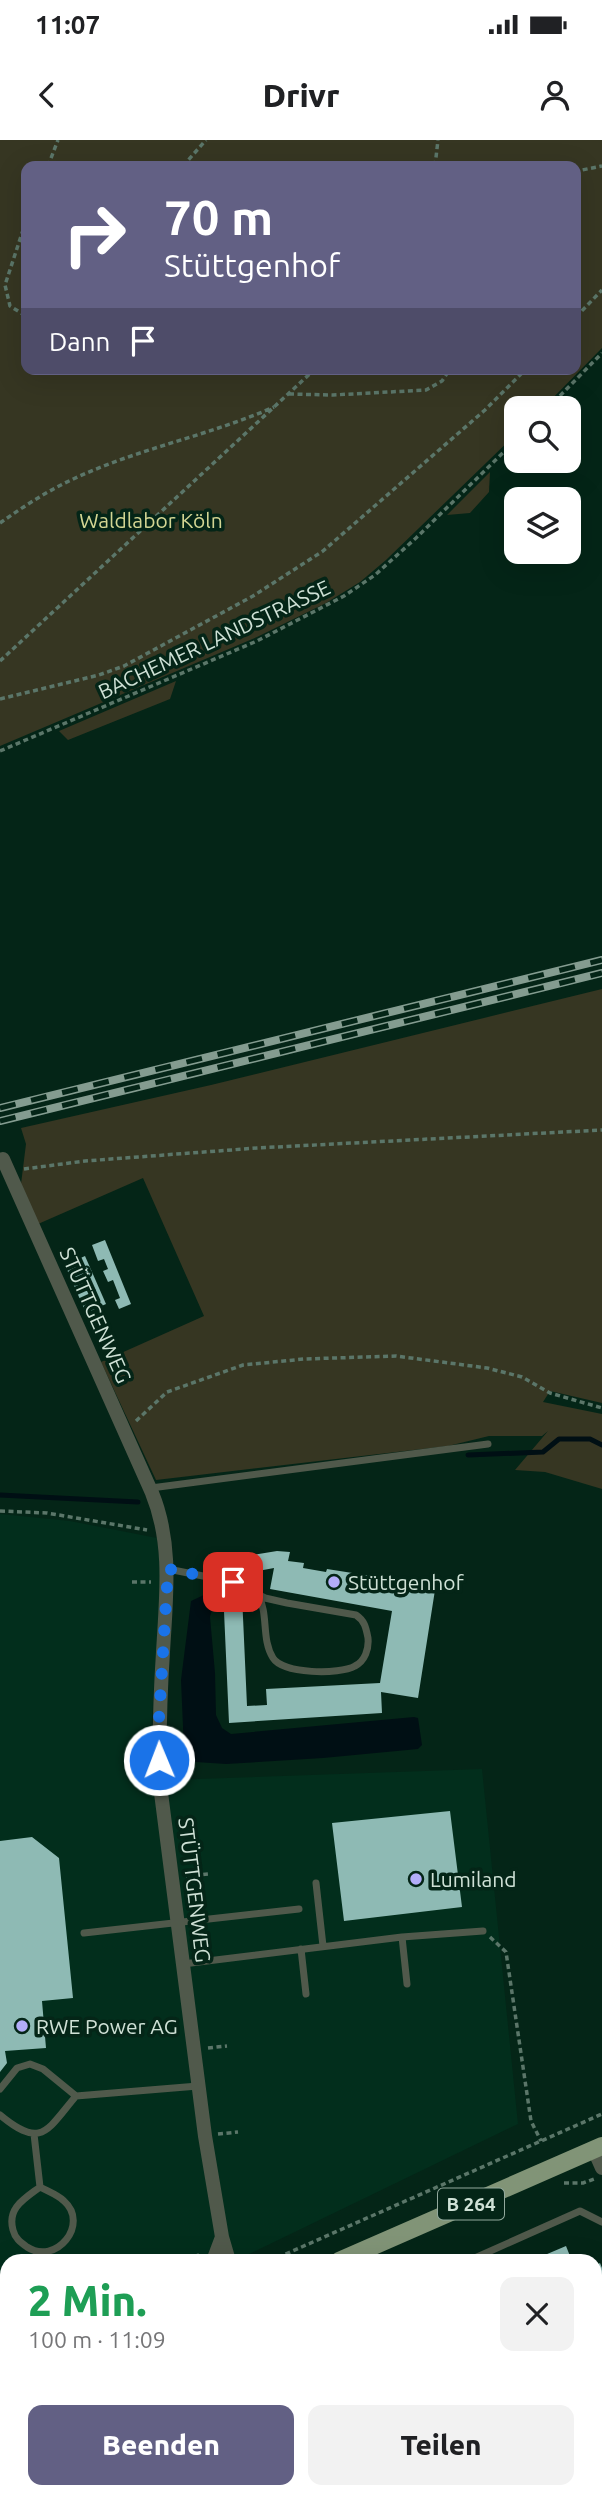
<!DOCTYPE html>
<html lang="de">
<head>
<meta charset="utf-8">
<style>
	:root { --surface:#fff; --page:#f2f2f2; --text:#202124; --muted:#757577; --accent:#626084 }
	body { margin:0; font-family:Ubuntu,sans-serif; background:var(--page); color:var(--text); height:100vh; display:flex; flex-direction:column; font-size:26px; white-space:nowrap }
	* { box-sizing:border-box; margin:0 }
	p { font-size:23px; color:var(--muted) }
	.icon { flex:none; width:38px; height:38px; fill:none; stroke:currentColor; stroke-width:2; stroke-linecap:round; stroke-linejoin:round }
	.map { position:relative; flex:1; overflow:hidden }
	.drawer { position:absolute; left:0px; top:2114px; width:602px; height:245px; display:flex; flex-direction:column; background:var(--surface); border-radius:21px 21px 0 0; box-shadow:0 7px 28px #0002 }
	.drawer>* { flex:none }
	.top-card { position:absolute; left:21px; top:21px; width:560px; height:214px; border-radius:14px; box-shadow:0 7px 28px #0002; background:#626084; color:#fff; overflow:hidden }
	.controls { position:absolute; left:504px; top:256px; display:grid; gap:14px }
	.controls a { display:grid; place-items:center; width:77px; height:77px; border-radius:14px; background:var(--surface); box-shadow:0 7px 28px #0002; font-size:35px }
	.pin { position:absolute; display:grid; place-items:center; width:60px; height:60px; color:#fff; margin:-30px; border-radius:14px; box-shadow:0 4px 10px #0006 }
	.me { position:absolute; width:77px; margin:-38px; rotate:359deg; stroke-linejoin:round; filter:drop-shadow(0 0 5px #0008) }
	.turn { display:flex; align-items:center; gap:24px; height:147px; padding:0 28px; font-size:32px }
	.turn .icon { width:91px; height:91px; stroke-width:2.5 }
	.turn b { display:block; font-size:49px; line-height:60px }
	.then { display:flex; align-items:center; height:66px; padding:0 28px; background:#0003; gap:14px; font-size:26px }
	.round { display:grid; place-items:center; flex:none; width:74px; height:74px; border-radius:14px; background:var(--page) }
	.headline { display:flex; align-items:center; justify-content:space-between; height:119px; padding:0 28px }
	h1 { font-size:42px; font-weight:800; line-height:52px; color:#1e9e55 }
	.primary-button { display:flex; gap:14px; margin-top:auto; padding:14px 28px }
	.primary-button a { flex:1; height:80px; border-radius:14px; background:var(--accent); color:#fff; font-size:28px; font-weight:800; line-height:80px; text-align:center }
	.primary-button a+a { background:var(--page); color:var(--text) }
	.status { display:flex; justify-content:space-between; align-items:center; height:49px; padding:0 35px; background:var(--surface); direction:ltr }
	.status svg { height:19px; fill:currentColor }
	header { display:flex; justify-content:space-between; align-items:center; height:91px; padding:0 28px; background:var(--surface); font-size:32px; font-weight:800 }
	.map>svg:first-child { display:block }
	.built { fill:#022e1c }
	.green { fill:#363622; fill-rule:evenodd }
	.water { fill:#000f14 }
	.lines { fill:none; stroke-linecap:round; stroke-linejoin:round }
	.stream { stroke:#000f14; stroke-width:5 }
	.building { fill:#8ebab4 }
	.path { stroke:#5b7669; stroke-width:3.5; stroke-dasharray:5 3.5; stroke-linecap:butt }
	.lane { stroke:#50594b; stroke-width:7 }
	.street { stroke:#50594b; stroke-width:14 }
	.primary { stroke:#819477; stroke-width:18 }
	.rail-casing { stroke:#849c90; stroke-width:8 }
	.rail { stroke:#042517; stroke-width:5; stroke-dasharray:16; stroke-linecap:butt }
	.route { stroke:#1a73e8; stroke-width:12; stroke-dasharray:0 21.6 }
	.poi-dot { fill:#b3adf9; stroke:#042517; stroke-width:2.5 }
	.labels { text-anchor:middle; dominant-baseline:central; stroke-width:7; stroke-linejoin:round; paint-order:stroke }
	.shield { fill:#042517; stroke:#92a99d; stroke-width:2 }
	.shield-label { font-size:19px; font-weight:bold; fill:#cfe1d6 }
	.park-label { font-size:21px; fill:#d3d593; stroke:#042517 }
	.street-label { font-size:21px; fill:#cfe1d6; stroke:#042517 }
	.poi-label { font-size:21px; fill:#cfe1d6; stroke:#042517; text-anchor:start }
</style>
</head>
<body>
<div class="status"><b>11:07</b><svg viewBox="0 0 49 12"><path d="M0 12V9h3v3zM5 12V6h3v6zM10 12V3h3v9zM15 12V0h3v12zM26 1h20v11H26zM47 4h2v5h-2z"/></svg></div>
<header><svg class="icon" aria-label="back" viewBox="0 0 24 24"><path d="M15 5l-7 7 7 7"/></svg>Drivr<svg class="icon" aria-label="person" viewBox="0 0 24 24"><circle cx="12" cy="8" r="4"/><path d="M4 21q1-7 8-7t8 7"/></svg></header>
<div class="map">
<svg width="602" height="2359" viewBox="0 0 602 2359">
	<rect width="100%" height="100%" fill="#042517"/>
	<path class="built" d="M 0,1374 L 70,1381 L 157,1398 L 161,1433 L 148,1643 L 169,1640 L 482,1629 L 518,1984 L 245,2116 L 224,2121 L 7,2121 L 7,2224 L 0,2227 Z"/>
	<path class="green" d="M 0,0 L 602,0 L 602,208 L 543,268 L 516,268 L 516,294 L 386,420 L 360,442 L 326,463 L 257,497 L 0,606 ZM 576,26 L 576,229 L 26,229 L 26,26 Z
		M 490,332 L 489,352 L 470,373 L 447,375 Z
		M 176,541 L 170,559 L 68,600 L 59,591 Z
		M 602,849 L 602,1263 L 550,1251 L 543,1262 L 602,1274 L 602,1349 L 545,1332 L 515,1330 L 548,1291 L 542,1296 L 489,1296 L 448,1306 L 156,1340 L 101,1222 L 204,1176 L 143,1038 L 38,1084 L 21,1044 L 26,1004 L 21,988 L 211,945 Z
		M 7,2290 L 7,2352 L 303,2352 L 306,2359 L 0,2359 L 0,2293 Z"/>
	<path class="water" d="M 214,1446 L 218,1448 L 219,1457 L 214,1462 L 210,1477 L 215,1533 L 216,1575 L 222,1588 L 231,1594 L 414,1577 L 418,1578 L 422,1605 L 418,1609 L 323,1618 L 226,1624 L 196,1622 L 187,1617 L 184,1610 L 181,1540 L 191,1461 L 204,1455 L 207,1448 Z"/>
	<g class="lines">
		<path class="stream" d="M 468,1315 L 543,1312 L 559,1299 L 590,1299 L 602,1305
			M 0,1355 L 138,1362"/>
	</g>
	<path class="building" d="M 105,1100 L 131,1164 L 119,1169 L 115,1160 L 120,1158 L 113,1140 L 108,1142 L 103,1131 L 108,1129 L 104,1119 L 98,1121 L 92,1105 Z
		M 85,1116 L 106,1164 L 86,1173 L 65,1125 Z
		M 277,1411 L 290,1412 L 288,1421 L 304,1423 L 303,1428 L 326,1432 L 327,1429 L 397,1440 L 396,1444 L 435,1450 L 418,1558 L 381,1552 L 382,1573 L 229,1583 L 223,1449 L 230,1449 L 231,1456 L 242,1455 L 247,1566 L 267,1565 L 266,1549 L 380,1543 L 392,1471 L 270,1449 L 274,1428 L 232,1436 L 233,1418 Z
		M 450,1671 L 462,1767 L 344,1781 L 332,1683 Z
		M 32,1697 L 59,1718 L 73,1858 L 42,1861 L 46,1908 L 5,1911 L 7,1923 L 0,1932 L 0,1701 Z
		M 566,2106 L 572,2121 L 514,2121 L 531,2114 L 533,2120 Z
		M 600,2123 L 602,2128 L 602,2245 L 597,2233 L 595,2234 L 595,2126 Z
		M 602,2309 L 602,2334 L 595,2337 L 595,2312 Z
		M 506,2352 L 562,2352 L 546,2359 L 491,2359 Z"/>
	<g class="lines">
		<path class="path" d="M 48,26 L 58,0
			M 183,26 L 206,0
			M 435,26 L 438,0
			M 576,35 L 582,30 L 602,26
			M 26,81 L 5,145 L 10,166 L 26,176
			M 576,177 L 602,150
			M 289,254 L 333,255 L 426,250 L 442,241 L 450,229
			M 548,268 L 602,213
			M 0,383 C 20,369 41,355 63,344 C 130,310 206,297 274,267
			M 0,521 L 315,229
			M 0,559 L 99,535 L 124,526 L 253,456 L 323,411 L 485,270 L 526,229
			M 0,611 L 257,501 L 344,456 L 375,435 L 416,398 L 516,300
			M 24,1029 L 85,1021 L 257,1008 L 602,990
			M 136,1281 L 167,1252 L 243,1225 L 304,1219 L 396,1216 L 487,1228 L 522,1237 L 550,1253 L 602,1268
			M 0,1371 L 47,1373 L 147,1390
			M 132,1442 L 151,1442
			M 186,1736 L 208,1734
			M 490,1797 L 506,1812 L 531,1981 L 541,2001
			M 208,1908 L 227,1906
			M 218,1994 L 238,1992
			M 564,2043 L 583,2043 L 594,2039
			M 178,2121 L 199,2115
			M 270,2121 L 602,1974
			M 0,2168 L 7,2167
			M 0,2242 L 7,2239
			M 0,2327 L 7,2325
			M 147,2352 L 147,2359
			M 252,2352 L 256,2359
			M 478,2352 L 481,2359"/>
		<path class="lane" d="M 151,1348 L 488,1304
			M 168,1429 L 233,1442 L 265,1458 L 287,1463 L 356,1475 C 365,1481 366,1488 368,1498 C 369,1509 365,1521 355,1526 C 339,1535 283,1534 273,1518 C 261,1499 269,1474 258,1455
			M 316,1743 L 323,1806
			M 84,1793 L 299,1769
			M 402,1797 L 407,1844
			M 301,1809 L 306,1854
			M 183,1824 L 402,1797 L 483,1791
			M 0,1949 L 17,1928 L 30,1924 L 43,1929 L 76,1956 L 198,1946
			M 0,1975 C 42,2010 47,1990 76,1956
			M 34,1994 L 40,2047 C 47,2051 58,2055 64,2061 C 90,2084 56,2126 27,2107 C 20,2102 15,2098 13,2090 C 7,2068 24,2059 40,2047
			M 468,2121 L 580,2071 L 602,2082"/>
		<path class="street" d="M 3,1019 L 152,1353 C 173,1404 166,1458 163,1512 C 160,1557 159,1601 160,1645 L 205,1996 L 222,2097 L 229,2121
			M 594,2010 L 602,2028
			M 213,2121 L 222,2097
			M 595,2262 L 602,2260
			M 383,2352 L 384,2359"/>
		<path class="primary" d="M 339,2121 L 602,2006
			M 0,2270 L 7,2267"/>
		<g class="rail-casing">
			<path id="rail" d="M 0,968 L 602,820
				M 0,981 L 602,833"/>
		</g>
		<use href="#rail" class="rail"/>
	</g>
	<g class="lines">
		<path class="route" d="M 159,1620 L 158,1595 L 168,1429 L 233,1442"/>
	</g>
	<g class="poi-dot">
		<circle cx="334" cy="1442" r="7"/>
		<circle cx="416" cy="1739" r="7"/>
		<circle cx="22" cy="1886" r="7"/>
	</g>
	<g class="labels">
		<rect class="shield" x="438" y="2048.5" width="66" height="31" rx="5"/>
		<g class="shield-label">
			<text x="471" y="2064">B 264</text>
		</g>
		<g class="park-label">
			<text x="151" y="380">Waldlabor Köln</text>
		</g>
		<g class="street-label">
			<text transform="translate(214 499) rotate(-25)">BACHEMER LANDSTRASSE</text>
			<text transform="translate(96 1175) rotate(66)">STÜTTGENWEG</text>
			<text transform="translate(195 1750) rotate(83)">STÜTTGENWEG</text>
		</g>
		<g class="poi-label">
			<text x="348" y="1442">Stüttgenhof</text>
			<text x="430" y="1739">Lumiland</text>
			<text x="36" y="1886">RWE Power AG</text>
		</g>
	</g>
</svg>
<div class="controls">
<a><svg class="icon" aria-label="search" viewBox="0 0 24 24"><circle cx="10" cy="10" r="6"/><path d="M15 15l6 6"/></svg></a>
<a><svg class="icon" aria-label="layers" viewBox="0 0 24 24"><path d="M12 4l9 5-9 5-9-5zM3 14l9 5 9-5"/></svg></a>
</div>
<div class="pin" style="left:233px;top:1442px;background:#d93025"><svg class="icon" aria-label="arrive" viewBox="0 0 24 24"><path d="M6 21V4h12l-3 4 3 4H6"/></svg></div>
<svg class="me" style="left:159px;top:1620px" viewBox="-20 -20 40 40"><circle r="17" fill="#1a73e8" stroke="#fff" stroke-width="3"/><path d="M0-11L8 9 0 5-8 9z" fill="#fff"/></svg>
<div class="top-card">
<div class="turn"><svg class="icon" aria-label="right" viewBox="0 0 24 24"><path d="M7 20v-9h11M14 6l5 5-5 5"/></svg><div><b>70 m</b>Stüttgenhof</div></div>
<div class="then">Dann<svg class="icon" aria-label="arrive" viewBox="0 0 24 24"><path d="M6 21V4h12l-3 4 3 4H6"/></svg></div>
</div>
<section class="drawer">
<div class="headline"><div><h1>2 Min.</h1><p>100 m · 11:09</p></div><a class="round"><svg class="icon" aria-label="close" viewBox="0 0 24 24"><path d="M6 6l12 12M18 6L6 18"/></svg></a></div>
<div class="primary-button"><a>Beenden</a><a>Teilen</a></div>
</section>
</div>
</body>
</html>
